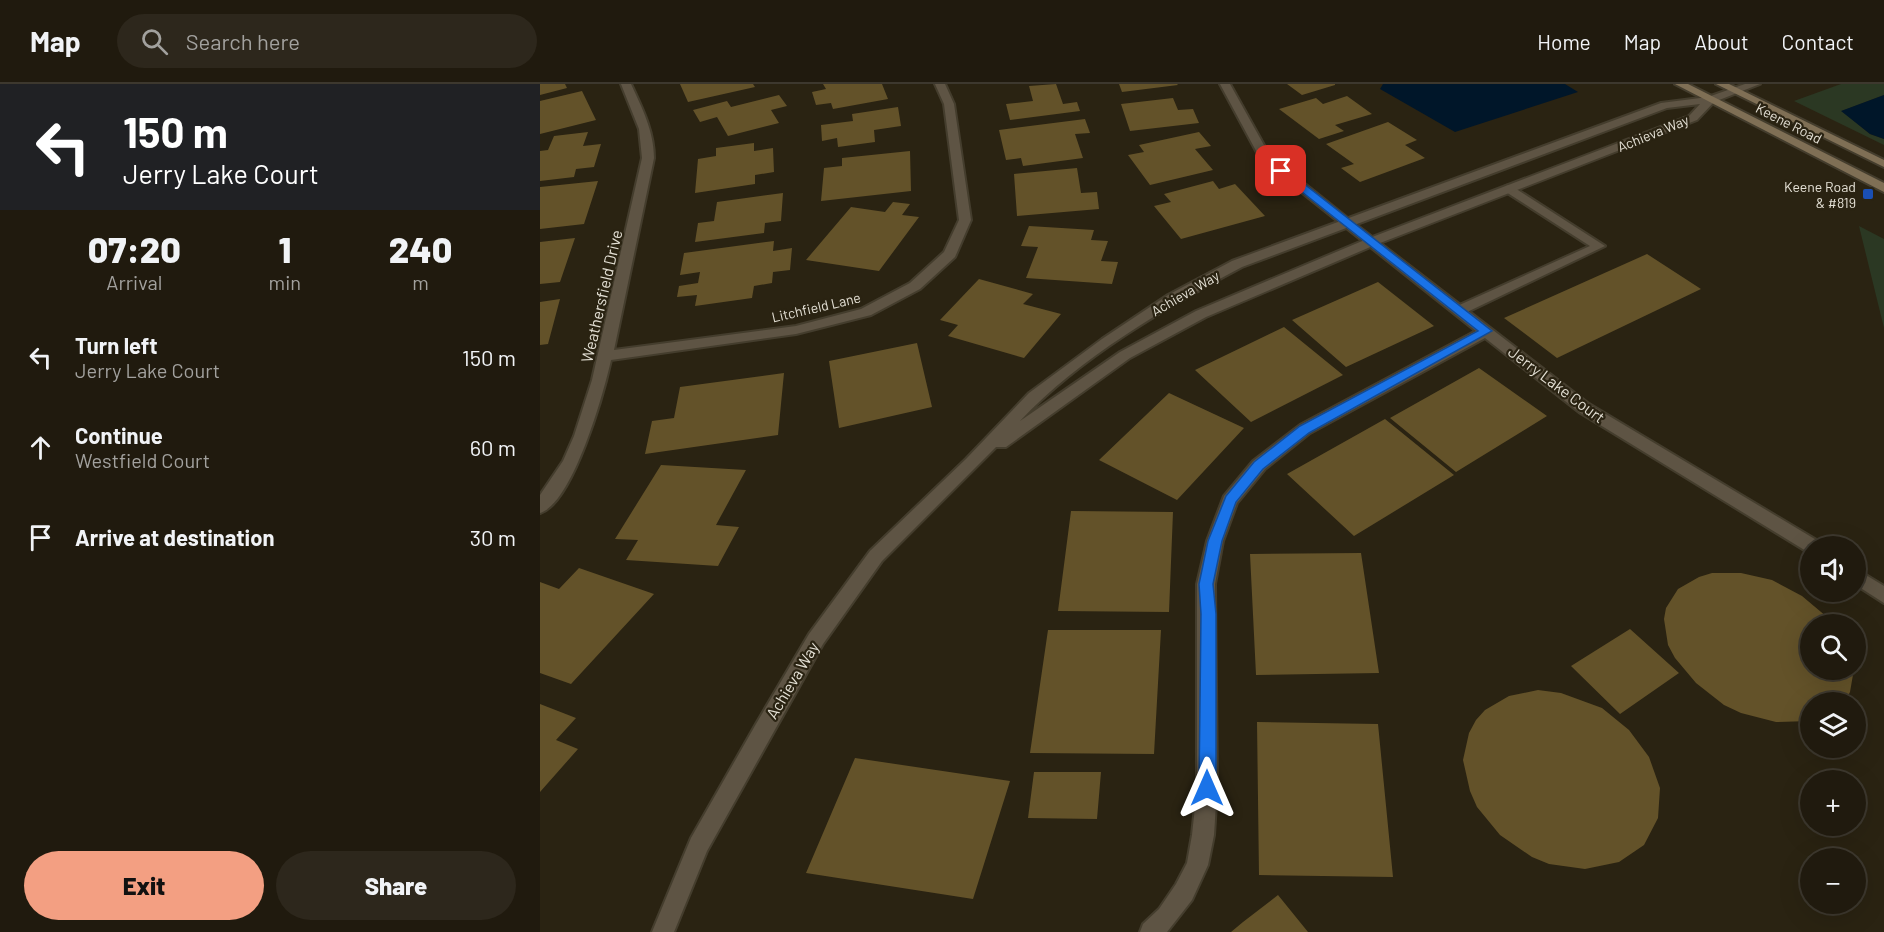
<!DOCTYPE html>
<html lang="en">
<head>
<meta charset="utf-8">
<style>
	:root { --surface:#201a0e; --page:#2d271c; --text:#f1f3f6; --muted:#a2a19e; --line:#3d382e; --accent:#f39f82 }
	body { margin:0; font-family:Barlow,sans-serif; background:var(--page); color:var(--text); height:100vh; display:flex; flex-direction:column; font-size:22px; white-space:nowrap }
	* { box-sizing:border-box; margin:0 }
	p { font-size:20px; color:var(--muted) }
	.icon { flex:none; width:33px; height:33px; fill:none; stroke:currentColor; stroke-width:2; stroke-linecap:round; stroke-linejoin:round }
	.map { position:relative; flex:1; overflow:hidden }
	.sheet { display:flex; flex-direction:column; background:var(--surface); width:540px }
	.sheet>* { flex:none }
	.top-card { background:#202124; color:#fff; overflow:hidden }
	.tools { position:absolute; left:1260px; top:452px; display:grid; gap:12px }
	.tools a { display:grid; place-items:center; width:66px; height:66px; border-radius:50%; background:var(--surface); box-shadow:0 6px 24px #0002,0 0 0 2px var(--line); font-size:30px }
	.pin { position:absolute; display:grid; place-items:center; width:51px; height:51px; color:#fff; margin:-26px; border-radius:12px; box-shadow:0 3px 9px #0006 }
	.me { position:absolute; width:66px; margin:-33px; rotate:0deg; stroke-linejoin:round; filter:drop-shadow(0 0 4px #0008) }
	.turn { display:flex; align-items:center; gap:21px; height:126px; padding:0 24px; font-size:27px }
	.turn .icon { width:78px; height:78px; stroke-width:2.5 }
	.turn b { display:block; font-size:42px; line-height:51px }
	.eta { display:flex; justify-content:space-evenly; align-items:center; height:102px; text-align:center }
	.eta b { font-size:36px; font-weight:800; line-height:42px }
	.action { display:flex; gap:12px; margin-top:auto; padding:12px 24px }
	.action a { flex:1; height:69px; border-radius:36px; background:var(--accent); color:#111; font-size:24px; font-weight:800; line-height:69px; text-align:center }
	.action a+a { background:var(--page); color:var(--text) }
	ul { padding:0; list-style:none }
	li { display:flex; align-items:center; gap:18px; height:90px; padding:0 24px }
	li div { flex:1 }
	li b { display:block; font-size:22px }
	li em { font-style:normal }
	header { display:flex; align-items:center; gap:36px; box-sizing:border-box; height:84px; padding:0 30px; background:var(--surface); border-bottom:2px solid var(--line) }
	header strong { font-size:28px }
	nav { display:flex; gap:33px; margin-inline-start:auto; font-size:21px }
	.search { width:420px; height:54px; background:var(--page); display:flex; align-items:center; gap:15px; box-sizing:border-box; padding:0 21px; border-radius:33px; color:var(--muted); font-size:22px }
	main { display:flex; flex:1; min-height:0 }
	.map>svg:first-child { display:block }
	.green { fill:#2b3823 }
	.water { fill:#001629 }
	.building { fill:#635229 }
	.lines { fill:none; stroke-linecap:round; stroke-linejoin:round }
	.service-casing { stroke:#443d2d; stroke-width:4 }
	.minor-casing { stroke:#443d2d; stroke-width:4 }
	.tertiary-casing { stroke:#443d2d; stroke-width:4 }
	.secondary-casing { stroke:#443d2d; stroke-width:4 }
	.service { fill:#5e5444; fill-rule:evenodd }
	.minor { fill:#5e5444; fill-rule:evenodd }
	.tertiary { fill:#5e5444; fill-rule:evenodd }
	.secondary { fill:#7f6f55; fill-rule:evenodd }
	.route { fill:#1a73e8; stroke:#114b97; stroke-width:1.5 }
	.transit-dot { fill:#1a4fb4; stroke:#2a2312; stroke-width:2 }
	.labels { text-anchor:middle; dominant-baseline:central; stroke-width:4.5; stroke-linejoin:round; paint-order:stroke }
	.far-street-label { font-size:14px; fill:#e4e0d5; stroke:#2a2312 }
	.far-poi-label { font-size:14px; fill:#e4e0d5; stroke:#2a2312; text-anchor:end }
	.street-label { font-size:16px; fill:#e4e0d5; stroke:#2a2312 }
</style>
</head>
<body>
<header>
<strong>Map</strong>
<div class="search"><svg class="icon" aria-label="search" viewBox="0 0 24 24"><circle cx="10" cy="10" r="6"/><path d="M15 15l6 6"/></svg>Search here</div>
<nav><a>Home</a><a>Map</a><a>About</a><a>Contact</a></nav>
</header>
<main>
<section class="sheet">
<div class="top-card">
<div class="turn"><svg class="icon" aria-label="left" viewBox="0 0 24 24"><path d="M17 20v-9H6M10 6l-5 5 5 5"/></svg><div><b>150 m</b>Jerry Lake Court</div></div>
</div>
<div class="eta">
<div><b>07:20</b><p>Arrival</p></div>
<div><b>1</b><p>min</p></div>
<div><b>240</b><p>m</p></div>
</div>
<ul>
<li><svg class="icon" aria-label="left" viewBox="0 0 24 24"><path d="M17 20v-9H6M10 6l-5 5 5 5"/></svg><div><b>Turn left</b><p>Jerry Lake Court</p></div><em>150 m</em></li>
<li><svg class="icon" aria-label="ahead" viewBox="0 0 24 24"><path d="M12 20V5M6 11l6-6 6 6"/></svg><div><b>Continue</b><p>Westfield Court</p></div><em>60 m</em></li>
<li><svg class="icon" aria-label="arrive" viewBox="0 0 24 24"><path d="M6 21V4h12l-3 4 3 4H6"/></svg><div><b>Arrive at destination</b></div><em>30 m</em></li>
</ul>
<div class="action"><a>Exit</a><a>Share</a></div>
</section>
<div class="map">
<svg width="1344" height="848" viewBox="0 0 1344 848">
	<rect width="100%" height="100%" fill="#2a2312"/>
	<path class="green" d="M 1301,0 L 1344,0 L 1344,11 L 1302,27 L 1330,50 L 1344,55 L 1344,61 L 1254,17 Z
		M 1319,142 L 1344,155 L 1344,244 Z"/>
	<path class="water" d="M 843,0 L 1025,0 L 1038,8 L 915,48 L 840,5 Z
		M 1344,11 L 1344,55 L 1330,50 L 1301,27 Z"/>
	<path class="building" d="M 0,0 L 25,0 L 27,4 L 0,11 Z
		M 140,0 L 213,0 L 215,3 L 148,18 Z
		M 283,0 L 342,0 L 348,15 L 293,25 L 291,19 L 276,21 L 272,8 L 286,5 Z
		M 516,0 L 523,20 L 537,18 L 540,27 L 470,36 L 466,20 L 493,17 L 489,2 Z
		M 579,0 L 637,0 L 638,1 L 582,8 Z
		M 747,0 L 795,0 L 795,1 L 762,11 Z
		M 42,7 L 56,36 L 0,50 L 0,17 Z
		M 239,11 L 247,22 L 231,26 L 239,39 L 188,52 L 177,33 L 160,38 L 153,26 L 187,17 L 191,23 Z
		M 807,12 L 832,30 L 795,41 L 804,47 L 779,55 L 739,25 L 776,14 L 783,20 Z
		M 633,14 L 638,26 L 653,25 L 659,39 L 590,47 L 581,20 Z
		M 358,23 L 361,42 L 334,46 L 335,58 L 298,63 L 297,54 L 282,57 L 281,41 L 313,37 L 312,30 Z
		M 545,35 L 550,49 L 535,50 L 543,74 L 483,82 L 481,74 L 466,76 L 459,46 Z
		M 848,38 L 877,56 L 865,61 L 885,74 L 820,98 L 801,84 L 814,80 L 786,60 Z
		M 48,48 L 43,62 L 61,60 L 54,83 L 36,85 L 34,93 L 0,97 L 0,67 L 8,66 L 14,52 Z
		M 659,48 L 671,62 L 655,65 L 673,86 L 610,101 L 588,71 L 604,68 L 599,61 Z
		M 214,59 L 214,67 L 233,64 L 234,88 L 215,91 L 215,100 L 155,109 L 158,75 L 176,72 L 176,64 Z
		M 370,67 L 371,107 L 281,117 L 284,84 L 302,82 L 302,74 Z
		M 537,84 L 541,109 L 557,108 L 559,125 L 477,132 L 474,90 Z
		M 58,97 L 44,140 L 0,145 L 0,103 Z
		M 673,97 L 679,105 L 695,100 L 725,132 L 641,155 L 614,122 L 631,118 L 624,110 Z
		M 243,109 L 241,137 L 225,139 L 224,149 L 155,158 L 158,139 L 174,137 L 177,118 Z
		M 353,118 L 370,120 L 362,131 L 379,133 L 339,187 L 266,176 L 311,123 L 345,128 Z
		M 489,142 L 554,146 L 551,156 L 568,157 L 561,177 L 578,178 L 572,200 L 486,194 L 498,163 L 481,162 Z
		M 35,154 L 20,198 L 0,200 L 0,158 Z
		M 234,157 L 233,167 L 252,164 L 250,186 L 233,188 L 232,199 L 214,202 L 212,214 L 155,222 L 157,211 L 137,213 L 139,202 L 158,199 L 160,188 L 140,191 L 144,169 Z
		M 1107,170 L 1161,205 L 1017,274 L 964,234 Z
		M 439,195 L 493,210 L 483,220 L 521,230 L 484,274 L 408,252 L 418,241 L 400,236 Z
		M 838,198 L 894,242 L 806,283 L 752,236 Z
		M 20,215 L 8,260 L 0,261 L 0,218 Z
		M 744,243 L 803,291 L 711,338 L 655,286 Z
		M 377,259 L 392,323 L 299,344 L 289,277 Z
		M 939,284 L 1007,332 L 916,388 L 850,334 Z
		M 244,289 L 238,351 L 105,370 L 112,337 L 134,334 L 140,303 Z
		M 629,309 L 704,344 L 637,416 L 559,376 Z
		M 845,335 L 914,391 L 814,452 L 747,390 Z
		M 121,381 L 206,386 L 176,441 L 199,443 L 178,482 L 86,476 L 98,456 L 75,455 Z
		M 531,427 L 633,428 L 629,528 L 518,527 Z
		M 821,469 L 839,589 L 716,591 L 710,470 Z
		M 39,484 L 114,510 L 31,600 L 0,589 L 0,498 L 19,505 Z
		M 1172,489 L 1201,489 L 1232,496 L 1262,512 L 1287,533 L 1294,540 L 1270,540 L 1270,585 L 1314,585 L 1310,608 L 1305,618 L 1270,618 L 1270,637 L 1236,638 L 1201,629 L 1184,621 L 1156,599 L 1135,574 L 1128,561 L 1124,535 L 1126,524 L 1138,505 L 1159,493 Z
		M 1090,545 L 1139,589 L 1080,630 L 1031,582 Z
		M 508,546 L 621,546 L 614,670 L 490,669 Z
		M 998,606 L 1021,609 L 1062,624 L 1089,646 L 1109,673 L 1120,704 L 1118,734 L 1104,761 L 1079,778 L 1045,785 L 1009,780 L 992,773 L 960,751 L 937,723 L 930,707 L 923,676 L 929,649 L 936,636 L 945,626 L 969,612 Z
		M 0,620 L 36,634 L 16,656 L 38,665 L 0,708 Z
		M 717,638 L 838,640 L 853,793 L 719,791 Z
		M 315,674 L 470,697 L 433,815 L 266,789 Z
		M 494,688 L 561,688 L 557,735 L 488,734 Z
		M 738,811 L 768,848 L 691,848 L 703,838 Z"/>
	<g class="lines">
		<g class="service-casing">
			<path id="service" d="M 970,101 L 1065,162 L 925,229 L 915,229 L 915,223 L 1050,162 L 966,108 L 966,102 Z"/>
		</g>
		<g class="minor-casing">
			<path id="minor" d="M 81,0 L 91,0 C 102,24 114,47 114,74 L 74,266 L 256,242 L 321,225 L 370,199 L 404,168 L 419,136 L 404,20 L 395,0 L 405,0 L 414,20 L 431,136 L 415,173 L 380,205 L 331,231 L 256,250 L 71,276 C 64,308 33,419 0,429 L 0,411 L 23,377 L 34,352 L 52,296 L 102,74 L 99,45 Z
				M 680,0 L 690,0 L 730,72 L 810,136 L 1049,320 L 1278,457 L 1281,462 L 1270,462 L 1270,468 L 1266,467 L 1039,328 L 945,254 L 770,349 L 725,385 L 697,419 L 683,457 L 675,500 L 677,704 L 674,751 L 668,781 L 652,816 L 627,848 L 600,848 L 603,840 L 619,825 L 636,800 L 647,779 L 652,751 L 657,704 L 657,500 L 667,457 L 684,412 L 713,377 L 760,341 L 936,247 L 721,76 Z
				M 1316,485 L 1344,502 L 1344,519 L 1316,501 Z"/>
		</g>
		<g class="tertiary-casing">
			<path id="tertiary" d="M 1205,0 L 1220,0 L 1174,18 L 1157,36 L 835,161 L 666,233 L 590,274 L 466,363 L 456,363 L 342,477 L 283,560 L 167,767 L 134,848 L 112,848 L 151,754 L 216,640 L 269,550 L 330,467 L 426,375 L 489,309 L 562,255 L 628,211 L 692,177 L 1121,19 L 1168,13 ZM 1160,20 L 1149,32 L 827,155 L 656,227 L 580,268 L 480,337 C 540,273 625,224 702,183 L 1127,24 Z"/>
		</g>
		<g class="secondary-casing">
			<path id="secondary" d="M 1135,0 L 1148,0 L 1344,99 L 1344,108 Z
				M 1176,0 L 1189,0 L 1344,76 L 1344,83 Z"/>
		</g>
		<use href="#service" class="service"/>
		<use href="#minor" class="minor"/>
		<use href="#tertiary" class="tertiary"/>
		<use href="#secondary" class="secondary"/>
	</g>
	<path class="route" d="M 738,85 L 745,85 L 952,247 L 769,349 L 723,385 L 696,418 L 682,457 L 673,500 L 676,530 L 676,704 L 673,710 L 667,712 L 661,710 L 659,704 L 661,530 L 659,500 L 668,457 L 686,412 L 714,378 L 760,342 L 938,247 L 738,89 Z"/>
	<rect class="transit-dot" x="1322" y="104" width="12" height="12" rx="3"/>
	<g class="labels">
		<g class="far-street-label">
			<text transform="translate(1249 39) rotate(27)">Keene Road</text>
			<text transform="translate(1113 49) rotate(-22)">Achieva Way</text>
			<text transform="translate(645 209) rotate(-30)">Achieva Way</text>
			<text transform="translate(276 223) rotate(-13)">Litchfield Lane</text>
		</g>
		<g class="far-poi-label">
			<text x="1316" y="102">Keene Road<tspan x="1316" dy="16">&amp; #819</tspan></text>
		</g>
		<g class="street-label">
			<text transform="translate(61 212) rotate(-77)">Weathersfield Drive</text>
			<text transform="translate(1017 300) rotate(37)">Jerry Lake Court</text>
			<text transform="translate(252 596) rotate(-59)">Achieva Way</text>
		</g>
	</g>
</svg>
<div class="tools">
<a><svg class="icon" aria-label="sound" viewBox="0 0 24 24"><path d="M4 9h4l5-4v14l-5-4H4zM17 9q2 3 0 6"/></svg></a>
<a><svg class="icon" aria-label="search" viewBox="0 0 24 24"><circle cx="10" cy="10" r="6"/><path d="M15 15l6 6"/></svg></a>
<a><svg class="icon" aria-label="layers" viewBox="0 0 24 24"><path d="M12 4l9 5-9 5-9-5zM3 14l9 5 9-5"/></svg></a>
<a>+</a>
<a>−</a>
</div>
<div class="pin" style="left:741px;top:87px;background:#d93025"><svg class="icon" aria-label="arrive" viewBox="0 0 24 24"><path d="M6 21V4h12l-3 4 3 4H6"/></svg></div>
<svg class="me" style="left:667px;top:704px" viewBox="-20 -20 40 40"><path d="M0-17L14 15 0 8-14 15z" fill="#1a73e8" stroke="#fff" stroke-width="4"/></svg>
</div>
</main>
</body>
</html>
